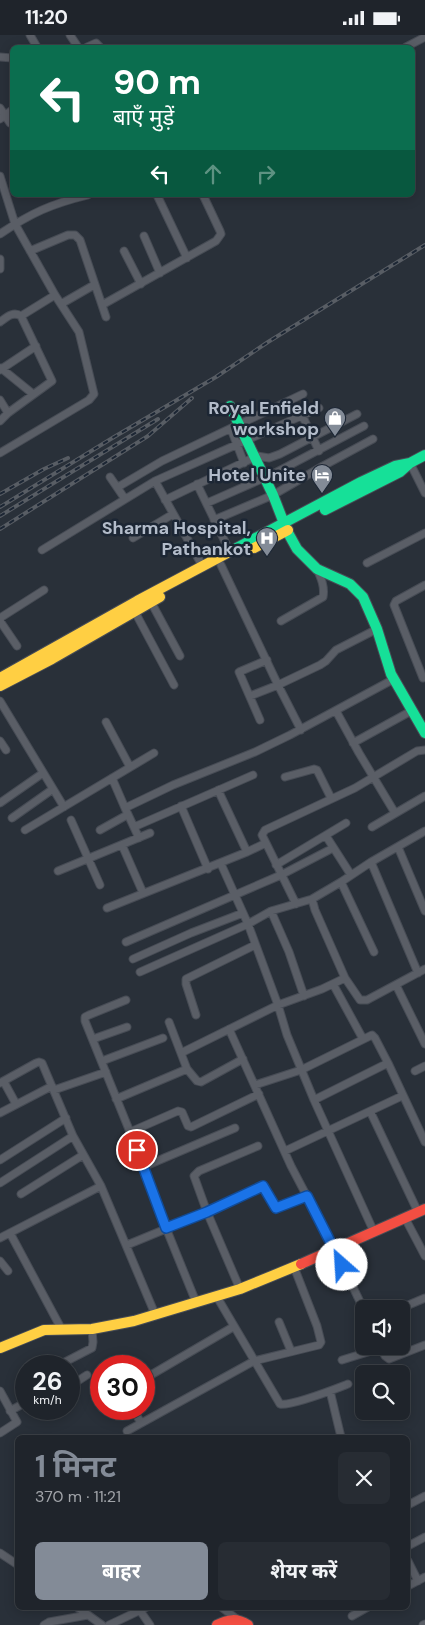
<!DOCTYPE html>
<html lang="hi">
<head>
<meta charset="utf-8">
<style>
	:root { --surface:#1f242b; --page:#272c33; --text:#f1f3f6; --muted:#a1a4a9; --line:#3c4147; --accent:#838b97 }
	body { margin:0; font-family:"DM Sans","Noto Sans Devanagari",sans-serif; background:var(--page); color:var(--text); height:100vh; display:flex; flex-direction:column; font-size:19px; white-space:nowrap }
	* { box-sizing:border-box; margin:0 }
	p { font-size:16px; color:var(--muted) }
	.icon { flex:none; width:28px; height:28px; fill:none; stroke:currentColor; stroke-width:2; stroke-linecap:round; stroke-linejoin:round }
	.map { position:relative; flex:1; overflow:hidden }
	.drawer { position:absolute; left:15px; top:1400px; width:395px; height:175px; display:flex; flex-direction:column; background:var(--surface); border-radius:8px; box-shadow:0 2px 12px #0003,0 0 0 1px var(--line) }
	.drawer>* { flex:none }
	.guide { position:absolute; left:10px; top:10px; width:405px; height:152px; border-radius:8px; box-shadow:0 2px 12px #0003,0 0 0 1px var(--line); background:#0b6e4f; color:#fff; overflow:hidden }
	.fabs { position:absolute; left:355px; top:1265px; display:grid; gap:10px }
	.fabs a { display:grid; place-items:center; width:55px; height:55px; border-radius:8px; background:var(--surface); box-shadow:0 2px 12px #0003,0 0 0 1px var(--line); font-size:25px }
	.speed { position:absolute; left:15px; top:1320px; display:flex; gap:10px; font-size:25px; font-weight:700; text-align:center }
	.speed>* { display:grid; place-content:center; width:65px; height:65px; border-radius:50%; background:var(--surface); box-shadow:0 2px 12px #0003,0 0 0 1px var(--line); line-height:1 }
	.speed small { font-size:12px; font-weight:400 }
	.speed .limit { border:8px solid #d22; background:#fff; color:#111 }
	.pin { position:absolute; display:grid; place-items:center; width:42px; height:42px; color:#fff; margin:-21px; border:2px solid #fff; border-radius:50%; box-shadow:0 1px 5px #0007 }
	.me { position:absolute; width:55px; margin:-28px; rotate:334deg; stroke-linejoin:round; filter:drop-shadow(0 0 4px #0008) }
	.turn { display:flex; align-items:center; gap:18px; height:105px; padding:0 20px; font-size:22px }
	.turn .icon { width:65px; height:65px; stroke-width:2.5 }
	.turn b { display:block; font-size:35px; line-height:42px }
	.lanes { display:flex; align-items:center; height:48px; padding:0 20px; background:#0003; justify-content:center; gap:25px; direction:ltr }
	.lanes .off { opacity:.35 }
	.round { display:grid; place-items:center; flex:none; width:52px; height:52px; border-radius:8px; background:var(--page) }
	.overview { display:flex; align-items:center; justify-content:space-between; height:85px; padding:0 20px }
	h1 { font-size:30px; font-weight:700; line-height:38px; color:var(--accent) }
	.cta { display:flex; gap:10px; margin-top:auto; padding:10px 20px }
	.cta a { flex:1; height:58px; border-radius:8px; background:var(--accent); color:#fff; font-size:20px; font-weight:700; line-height:58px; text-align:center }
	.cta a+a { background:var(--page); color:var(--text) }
	.status { display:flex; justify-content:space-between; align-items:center; height:35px; padding:0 25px; background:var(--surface); direction:ltr }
	.status svg { height:14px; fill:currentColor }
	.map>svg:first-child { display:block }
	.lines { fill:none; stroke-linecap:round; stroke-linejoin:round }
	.street-casing { stroke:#474c55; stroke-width:9 }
	.fast-casing { stroke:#474c55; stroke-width:12 }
	.slow-casing { stroke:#474c55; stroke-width:12 }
	.jam-casing { stroke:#474c55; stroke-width:12 }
	.street { stroke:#5a5e66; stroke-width:7 }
	.fast { stroke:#16e098; stroke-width:10 }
	.slow { stroke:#ffcf43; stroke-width:10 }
	.jam { stroke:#f24e42; stroke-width:10 }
	.rail-casing { stroke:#585d64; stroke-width:4 }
	.rail { stroke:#1c2634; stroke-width:2; stroke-dasharray:5.5; stroke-linecap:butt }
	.route-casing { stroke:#114b97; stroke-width:12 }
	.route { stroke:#1a73e8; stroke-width:9 }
	.labels { text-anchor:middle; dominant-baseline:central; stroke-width:5; stroke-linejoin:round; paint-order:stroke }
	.poi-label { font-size:18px; font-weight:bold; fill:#b3bcca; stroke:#1c2634; text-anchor:end }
</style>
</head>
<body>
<div class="status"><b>11:20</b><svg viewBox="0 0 49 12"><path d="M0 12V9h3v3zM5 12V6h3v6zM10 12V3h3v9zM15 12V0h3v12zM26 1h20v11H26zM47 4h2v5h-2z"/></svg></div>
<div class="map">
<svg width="425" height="1590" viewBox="0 0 425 1590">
	<rect width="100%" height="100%" fill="#293039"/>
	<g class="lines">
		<g class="street-casing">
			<path id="street" d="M 30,0 L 37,12
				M 70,0 L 78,12
				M 87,12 L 96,8 L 100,12
				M 406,12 L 425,2
				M 0,22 L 12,23
				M 0,73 L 10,88 L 12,89
				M 0,84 L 12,75
				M 0,141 L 15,189 L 55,260 L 79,297 L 94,359 L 89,365 L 0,418
				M 157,160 L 187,223
				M 0,199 C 31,178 51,169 88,160
				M 144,201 L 160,238
				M 30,216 L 68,200 L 75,200 L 80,205 L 106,282
				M 124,216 L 141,249
				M 0,224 L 0,234
				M 61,269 L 94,250
				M 102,270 L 216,206 L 221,199 L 220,196 L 203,160
				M 21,281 L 55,260
				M 0,287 C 7,282 13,276 21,281 L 52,346 L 8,378 L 0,386
				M 1,333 L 33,359
				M 0,335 L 36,311
				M 0,365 L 8,378
				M 302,380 L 319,416
				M 231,394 L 244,428
				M 410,428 L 425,458
				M 110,442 L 125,464
				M 155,446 L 203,532
				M 197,449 L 230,517
				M 118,452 L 162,426 L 303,359
				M 165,465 L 257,421 L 269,423 L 280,419 L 357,379
				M 207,468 L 273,439 L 364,391
				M 214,485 L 273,460 L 323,431 L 373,404
				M 133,503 L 173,479
				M 42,515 L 155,446 L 319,373
				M 367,528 L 425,498
				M 221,530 L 278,650 L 301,695
				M 151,567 L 180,621
				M 135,577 L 174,650
				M 0,583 L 44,555
				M 0,586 L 17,611
				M 281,586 L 323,562 C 325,552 321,543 317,534
				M 423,643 L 394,570 L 396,566 L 425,550
				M 250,661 L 278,650 L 320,630 L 326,626 L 336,615 L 377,594
				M 0,666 L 64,772
				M 336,676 L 359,718 L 395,778
				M 260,685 L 239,637 L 267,625
				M 106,687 L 130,732
				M 0,706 L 6,715
				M 353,708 L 413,675
				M 285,742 L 314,734 L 317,735 L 331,763
				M 112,743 L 125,773
				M 0,768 L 43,738
				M 181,771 L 208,834
				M 12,783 L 53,754
				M 71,785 L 100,850
				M 134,792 L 253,740
				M 372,792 L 425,761
				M 25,795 L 154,718
				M 100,795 L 127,780
				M 326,801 L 351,840
				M 139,803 L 125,773 L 173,750 L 255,717 L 290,700 L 394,644
				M 266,808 L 262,800 L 265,795 L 355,753 L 417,716 L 425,715
				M 122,810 L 143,858
				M 398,812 L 425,876
				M 247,817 L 266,808 L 296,869
				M 371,827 L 418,938
				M 221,829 L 248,889 L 278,970 L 287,1000 L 314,1065
				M 276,830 L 346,788
				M 58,836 L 150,798
				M 341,847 L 374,917
				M 312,864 L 315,875 L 345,943 L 360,965 L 367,965 L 425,934
				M 107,873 L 247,817 L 218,755
				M 271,876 L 289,917 L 304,961
				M 126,907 L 281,840 L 333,813
				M 133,924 L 191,898 L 243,878
				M 140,937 L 248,889 L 271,876 L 312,864 L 341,847 L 371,827 L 425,796
				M 333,949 L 363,1004
				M 396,950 L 425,1009
				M 126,965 L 89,980 L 85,982 L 85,986 L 130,1097 L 166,1193 L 196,1267
				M 196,980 L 186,949 L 186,944 L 255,910
				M 169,987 L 187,1034
				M 229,994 L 291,1131 L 335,1215 L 364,1275
				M 93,1004 L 127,992
				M 181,1018 L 278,970 L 322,954 L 345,943
				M 102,1026 L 163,1003
				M 415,1036 L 425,1031
				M 4,1047 L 16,1069
				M 0,1048 L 36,1028 L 39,1027 L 42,1028 L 73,1101 L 101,1151 L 155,1279
				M 255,1050 L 301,1035 L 372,1000 L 375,1003 L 388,1028
				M 54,1055 L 106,1037
				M 116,1064 L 187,1034 L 197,1046 L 201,1047 L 243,1024
				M 370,1076 L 418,1177
				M 0,1078 L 52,1051
				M 130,1097 L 178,1076 L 182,1077 L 188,1091 L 191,1092 L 259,1059
				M 285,1116 L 402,1061
				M 0,1125 L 66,1083
				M 143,1132 L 235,1093
				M 0,1148 L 73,1101
				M 21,1159 L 83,1120
				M 405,1183 L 425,1221
				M 374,1197 L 314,1065 L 388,1028 L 425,1107
				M 10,1198 L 62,1295
				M 0,1203 L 101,1151
				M 127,1210 L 207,1177 L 263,1151 L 276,1173 L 307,1161
				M 0,1226 L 8,1236
				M 240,1254 L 207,1177 L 194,1141 L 199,1136 L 258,1111
				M 217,1262 L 280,1369 C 292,1371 335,1354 348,1349
				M 399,1274 L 425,1263
				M 279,1287 L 291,1316
				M 380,1311 L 385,1321 L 389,1324 L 425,1310
				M 342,1325 L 381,1313
				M 60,1331 L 63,1328 L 92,1313 L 93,1307 L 92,1294
				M 144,1344 L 233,1292
				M 69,1348 L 73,1349 L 87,1340
				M 0,1356 L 17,1387 L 0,1398
				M 330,1356 L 341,1402
				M 133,1374 L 141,1388
				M 10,1376 L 26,1367
				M 127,1396 L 254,1326 L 319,1310 L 321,1307 L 317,1291 L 294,1232
				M 408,1470 L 425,1461
				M 408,1511 L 425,1502
				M 0,1518 L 18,1530
				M 408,1526 L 418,1546
				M 408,1551 L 425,1542
				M 77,1572 L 102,1590
				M 221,1572 L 237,1584
				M 141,1577 L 150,1590
				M 352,1581 L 368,1572
				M 44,1590 L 49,1587 L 88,1580
				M 109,1590 L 147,1572
				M 423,1590 L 425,1589"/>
		</g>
		<g class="fast-casing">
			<path id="fast" d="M 230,371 L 273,460 L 287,496 L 297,514 L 317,534 L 350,549 L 363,562 L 377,594 L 391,639 L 425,698
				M 325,475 L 400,437 L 409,429
				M 231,516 L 361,447 L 395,431 L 410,428 L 425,420"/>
		</g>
		<g class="slow-casing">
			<path id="slow" d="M 254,513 L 288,495
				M 0,643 L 137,566 L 231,516
				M 0,651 L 52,624 L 160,562
				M 0,1313 L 44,1295 L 92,1294 L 134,1286 L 240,1254 L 301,1229"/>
		</g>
		<g class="jam-casing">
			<path id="jam" d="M 301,1229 L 425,1174
				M 217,1590 C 228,1584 237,1583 248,1590"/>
		</g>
		<use href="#street" class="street"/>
		<use href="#fast" class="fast"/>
		<use href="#slow" class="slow"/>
		<use href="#jam" class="jam"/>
		<g class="rail-casing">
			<path id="rail" d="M 0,459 L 44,434 L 68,423
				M 0,472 L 114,402 L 216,342 L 268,307 L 425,210
				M 0,481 L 158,384
				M 0,494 L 148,401 L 192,363"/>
		</g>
		<use href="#rail" class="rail"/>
	</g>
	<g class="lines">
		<g class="route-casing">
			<path id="route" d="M 137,1115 L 166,1193 L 207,1177 L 263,1151 L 276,1173 L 307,1161 L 342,1230"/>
		</g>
		<use href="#route" class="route"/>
	</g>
	<defs>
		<g id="shop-pin" transform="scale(1.125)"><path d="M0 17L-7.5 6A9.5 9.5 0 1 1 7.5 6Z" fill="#838b97" stroke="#1c2634"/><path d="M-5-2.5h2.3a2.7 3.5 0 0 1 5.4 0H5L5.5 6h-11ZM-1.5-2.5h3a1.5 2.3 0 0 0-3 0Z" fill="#fff"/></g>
		<g id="hotel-pin" transform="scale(1.125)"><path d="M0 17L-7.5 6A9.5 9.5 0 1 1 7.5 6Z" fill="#838b97" stroke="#1c2634"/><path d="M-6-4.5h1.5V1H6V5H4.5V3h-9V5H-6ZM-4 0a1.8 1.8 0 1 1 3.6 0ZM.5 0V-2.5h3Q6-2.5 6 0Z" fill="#fff"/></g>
		<g id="hospital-pin" transform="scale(1.125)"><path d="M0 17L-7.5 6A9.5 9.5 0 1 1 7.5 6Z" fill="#838b97" stroke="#1c2634"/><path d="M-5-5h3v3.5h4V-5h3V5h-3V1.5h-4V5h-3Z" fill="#fff"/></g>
	</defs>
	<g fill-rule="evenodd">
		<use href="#shop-pin" x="335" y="383"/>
		<use href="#hotel-pin" x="322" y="440"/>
		<use href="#hospital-pin" x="267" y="503"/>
	</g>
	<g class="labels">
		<g class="poi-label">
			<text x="319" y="373">Royal Enfield<tspan x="319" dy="21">workshop</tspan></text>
			<text x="306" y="440">Hotel Unite</text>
			<text x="251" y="493">Sharma Hospital,<tspan x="251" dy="21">Pathankot</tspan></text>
		</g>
	</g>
</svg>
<div class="fabs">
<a><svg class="icon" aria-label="sound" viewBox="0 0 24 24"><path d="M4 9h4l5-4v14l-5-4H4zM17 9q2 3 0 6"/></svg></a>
<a><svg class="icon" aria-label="search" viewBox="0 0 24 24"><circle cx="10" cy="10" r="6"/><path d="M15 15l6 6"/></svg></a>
</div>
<div class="speed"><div>26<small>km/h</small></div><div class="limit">30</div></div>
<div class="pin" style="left:137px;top:1115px;background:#d93025"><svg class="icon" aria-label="arrive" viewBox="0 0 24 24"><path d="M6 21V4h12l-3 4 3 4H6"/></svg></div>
<svg class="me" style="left:342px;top:1230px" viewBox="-20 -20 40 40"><circle r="19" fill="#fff"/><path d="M0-13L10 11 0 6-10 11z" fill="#1a73e8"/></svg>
<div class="guide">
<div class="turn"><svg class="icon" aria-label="left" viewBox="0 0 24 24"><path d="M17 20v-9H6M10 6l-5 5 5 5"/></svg><div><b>90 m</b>बाएँ मुड़ें</div></div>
<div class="lanes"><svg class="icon" aria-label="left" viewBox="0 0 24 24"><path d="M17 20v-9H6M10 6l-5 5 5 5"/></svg><svg class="icon off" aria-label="ahead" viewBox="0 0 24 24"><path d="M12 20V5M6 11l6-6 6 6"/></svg><svg class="icon off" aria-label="right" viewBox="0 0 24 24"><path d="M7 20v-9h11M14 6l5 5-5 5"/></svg></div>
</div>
<section class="drawer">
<div class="overview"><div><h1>1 मिनट</h1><p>370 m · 11:21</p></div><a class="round"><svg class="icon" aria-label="close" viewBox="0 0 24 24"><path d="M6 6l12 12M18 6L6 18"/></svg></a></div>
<div class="cta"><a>बाहर</a><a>शेयर करें</a></div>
</section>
</div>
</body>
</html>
